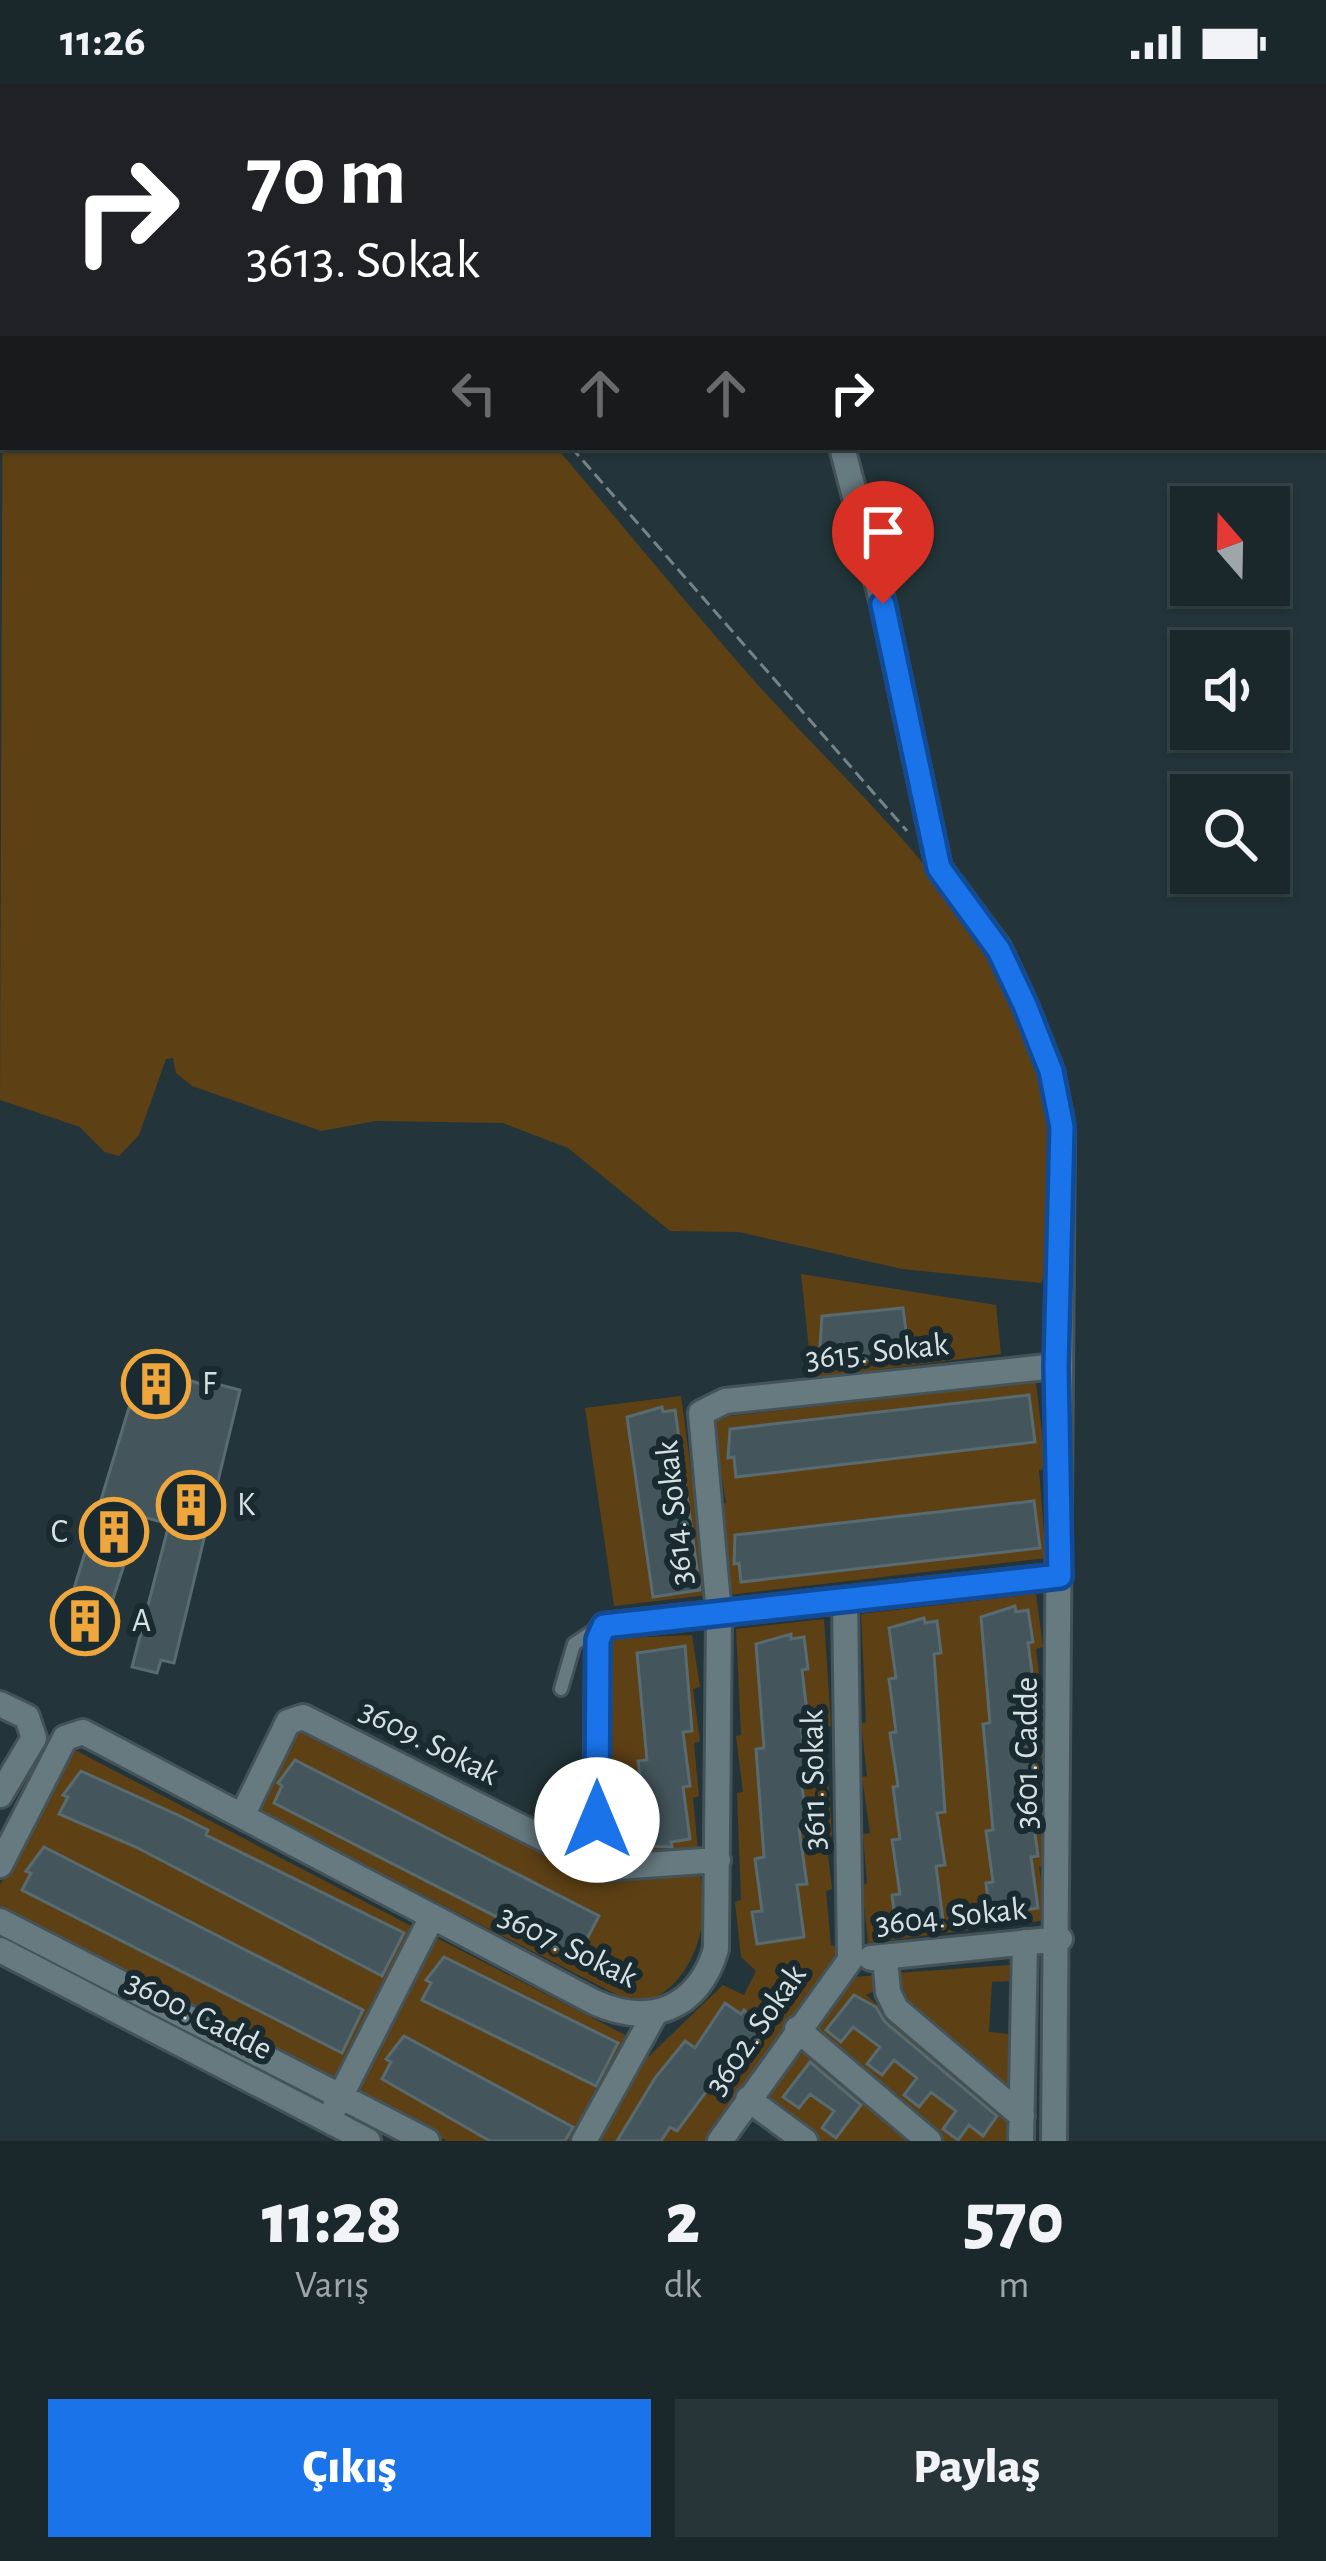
<!DOCTYPE html>
<html lang="tr">
<head>
<meta charset="utf-8">
<style>
	:root { --surface:#1a282c; --page:#273438; --text:#f1f3f6; --muted:#9fa6a9; --line:#384448; --accent:#1a73e8 }
	body { margin:0; font-family:"Alegreya Sans",sans-serif; background:var(--page); color:var(--text); height:100vh; display:flex; flex-direction:column; font-size:45px; white-space:nowrap }
	* { box-sizing:border-box; margin:0 }
	p { font-size:39px; color:var(--muted) }
	.icon { flex:none; width:66px; height:66px; fill:none; stroke:currentColor; stroke-width:2; stroke-linecap:round; stroke-linejoin:round }
	.map { position:relative; height:2057px; overflow:hidden }
	.panel { display:flex; flex-direction:column; background:var(--surface); flex:1 }
	.panel>* { flex:none }
	.banner { position:absolute; left:0px; top:0px; width:1326px; height:366px; box-shadow:0 3px 9px #0004,0 0 0 3px var(--line); background:#202124; color:#fff; overflow:hidden }
	.needle { width:78px; rotate:340deg }
	.fabs { position:absolute; left:1170px; top:402px; display:grid; gap:24px }
	.fabs a { display:grid; place-items:center; width:120px; height:120px; border-radius:0px; background:var(--surface); box-shadow:0 3px 9px #0004,0 0 0 3px var(--line); font-size:60px }
	.pin { position:absolute; display:grid; place-items:center; width:102px; height:102px; color:#fff; margin:-123px -51px; border-radius:50% 50% 50% 0; rotate:-45deg; box-shadow:0 0 12px #0007 }
	.pin .icon { rotate:45deg }
	.me { position:absolute; width:132px; margin:-66px; rotate:0deg; stroke-linejoin:round; filter:drop-shadow(0 0 9px #0008) }
	.turn { display:flex; align-items:center; gap:42px; height:252px; padding:0 48px; font-size:54px }
	.turn .icon { width:156px; height:156px; stroke-width:2.5 }
	.turn b { display:block; font-size:84px; line-height:102px }
	.lanes { display:flex; align-items:center; height:114px; padding:0 48px; background:#0003; justify-content:center; gap:60px; direction:ltr }
	.lanes .off { opacity:.35 }
	.eta { display:flex; justify-content:space-evenly; align-items:center; height:204px; text-align:center }
	.eta b { font-size:72px; font-weight:800; line-height:84px }
	.primary-button { display:flex; gap:24px; margin-top:auto; padding:24px 48px }
	.primary-button a { flex:1; height:138px; border-radius:0px; background:var(--accent); color:#fff; font-size:48px; font-weight:800; line-height:138px; text-align:center }
	.primary-button a+a { background:var(--page); color:var(--text) }
	.status { display:flex; justify-content:space-between; align-items:center; height:84px; padding:0 60px; background:var(--surface); direction:ltr }
	.status svg { height:33px; fill:currentColor }
	.map>svg:first-child { display:block }
	.green { fill:#5e4015 }
	.building { fill:#44565c; stroke:#586b71; stroke-width:3 }
	.lines { fill:none; stroke-linecap:round; stroke-linejoin:round }
	.lane-casing { stroke:#445358; stroke-width:18 }
	.street-casing { stroke:#445358; stroke-width:30 }
	.path { stroke:#758488; stroke-width:3; stroke-dasharray:12 6; stroke-linecap:butt }
	.lane { stroke:#667a80; stroke-width:12 }
	.street { stroke:#667a80; stroke-width:24 }
	.route-casing { stroke:#114b97; stroke-width:30 }
	.route { stroke:#1a73e8; stroke-width:21 }
	.labels { text-anchor:middle; dominant-baseline:central; stroke-width:12; stroke-linejoin:round; paint-order:stroke }
	.street-label { font-size:33px; fill:#d6e1e4; stroke:#192a30 }
	.poi-label { font-size:33px; fill:#d6e1e4; stroke:#192a30; text-anchor:start }
</style>
</head>
<body>
<div class="status"><b>11:26</b><svg viewBox="0 0 49 12"><path d="M0 12V9h3v3zM5 12V6h3v6zM10 12V3h3v9zM15 12V0h3v12zM26 1h20v11H26zM47 4h2v5h-2z"/></svg></div>
<div class="map">
<svg width="1326" height="2057" viewBox="0 0 1326 2057">
	<rect width="100%" height="100%" fill="#23353a"/>
	<path class="green" d="M 3,203 L 3,363 L 556,363 C 623,442 688,522 757,600 C 888,745 1049,872 1055,1084 C 1056,1126 1061,1160 1041,1199 L 902,1185 L 739,1148 L 670,1147 L 568,1064 L 503,1039 L 376,1037 L 321,1047 L 192,1002 L 176,989 L 173,974 L 166,975 L 139,1051 L 119,1072 L 105,1068 L 80,1043 L 0,1016 Z
		M 801,1190 L 996,1221 L 1001,1270 L 812,1294 Z
		M 1036,1298 L 1046,1385 L 1039,1386 L 1046,1474 L 728,1511 L 717,1421 L 726,1419 L 712,1334 Z
		M 681,1312 L 708,1511 L 614,1522 L 585,1324 Z
		M 1036,1510 L 1043,1563 L 1036,1565 L 1043,1620 L 1037,1621 L 1045,1673 L 1038,1674 L 1045,1782 L 1039,1783 L 1047,1836 L 868,1859 L 862,1801 L 867,1799 L 863,1750 L 870,1749 L 862,1693 L 867,1692 L 861,1639 L 866,1638 L 861,1530 Z
		M 824,1535 L 831,1642 L 825,1643 L 832,1752 L 826,1754 L 832,1805 L 826,1807 L 831,1861 L 837,1863 L 832,1880 L 711,2057 L 599,2057 L 647,1974 L 723,1901 L 744,1911 L 756,1887 L 741,1873 L 735,1818 L 741,1816 L 737,1709 L 743,1708 L 736,1652 L 741,1651 L 736,1545 Z
		M 692,1551 L 700,1603 L 693,1605 L 700,1657 L 694,1659 L 699,1712 L 693,1714 L 698,1767 L 610,1777 L 606,1668 L 610,1666 L 606,1614 L 611,1612 L 605,1555 Z
		M 296,1640 L 610,1798 L 611,1792 L 699,1789 C 716,1834 689,1916 633,1919 L 256,1725 Z
		M 73,1665 L 415,1844 L 333,1998 L 0,1822 L 0,1801 Z
		M 435,1853 L 633,1955 L 576,2057 L 447,2057 L 355,2009 Z
		M 1010,1881 L 1009,1897 L 992,1898 L 989,1948 L 1010,1950 L 1010,2003 L 1005,2007 L 895,1913 L 897,1889 Z
		M 878,1891 L 882,1903 L 866,1911 L 1010,2035 L 1009,2057 L 939,2057 L 809,1946 L 844,1894 Z
		M 801,1958 L 917,2057 L 817,2057 L 762,2015 Z"/>
	<path class="building" d="M 903,1224 L 909,1271 L 828,1280 L 826,1261 L 820,1262 L 822,1232 Z
		M 142,1281 L 201,1300 L 202,1296 L 240,1306 L 174,1579 L 161,1576 L 157,1589 L 132,1583 L 169,1440 L 140,1432 L 95,1570 L 70,1561 L 75,1548 L 62,1544 Z
		M 1029,1311 L 1035,1358 L 736,1393 L 734,1373 L 728,1374 L 730,1345 Z
		M 662,1323 L 663,1328 L 675,1326 L 700,1506 L 653,1513 L 627,1333 Z
		M 1034,1417 L 1040,1464 L 741,1498 L 739,1479 L 734,1480 L 735,1451 Z
		M 1015,1522 L 1016,1528 L 1028,1526 L 1033,1558 L 1028,1559 L 1035,1611 L 1027,1612 L 1037,1720 L 1031,1720 L 1038,1772 L 1031,1773 L 1038,1824 L 990,1831 L 986,1799 L 993,1798 L 986,1747 L 993,1746 L 983,1640 L 990,1639 L 981,1533 Z
		M 924,1534 L 925,1539 L 937,1537 L 941,1569 L 934,1570 L 945,1728 L 937,1729 L 945,1781 L 936,1782 L 943,1836 L 896,1842 L 892,1811 L 900,1810 L 892,1756 L 900,1755 L 893,1703 L 898,1702 L 890,1649 L 896,1648 L 889,1595 L 896,1594 L 889,1544 Z
		M 791,1550 L 791,1555 L 804,1553 L 808,1585 L 802,1586 L 808,1636 L 800,1637 L 808,1690 L 800,1691 L 808,1743 L 799,1745 L 807,1800 L 797,1801 L 804,1853 L 757,1860 L 752,1828 L 762,1827 L 755,1775 L 764,1773 L 756,1665 L 764,1664 L 756,1560 Z
		M 685,1562 L 692,1647 L 683,1648 L 690,1702 L 683,1703 L 690,1755 L 671,1758 L 672,1763 L 643,1762 L 638,1730 L 645,1729 L 638,1677 L 647,1676 L 637,1569 Z
		M 295,1676 L 599,1832 L 577,1874 L 274,1719 L 282,1702 L 278,1699 Z
		M 81,1687 L 180,1732 L 208,1746 L 206,1751 L 404,1849 L 382,1892 L 136,1763 L 59,1730 L 68,1713 L 63,1711 Z
		M 44,1763 L 363,1926 L 342,1969 L 22,1806 L 31,1789 L 26,1787 Z
		M 444,1873 L 618,1959 L 596,2002 L 422,1916 L 431,1899 L 426,1896 Z
		M 854,1911 L 876,1923 L 885,1938 L 997,2032 L 983,2052 L 969,2041 L 958,2056 L 943,2045 L 956,2027 L 931,2008 L 919,2023 L 904,2011 L 917,1994 L 894,1976 L 882,1991 L 867,1980 L 880,1963 L 853,1943 L 841,1958 L 826,1946 Z
		M 725,1919 L 741,1930 L 744,1926 L 765,1946 L 747,1973 L 737,1966 L 677,2047 L 670,2043 L 661,2057 L 617,2057 L 655,1994 L 685,1957 L 695,1964 Z
		M 404,1952 L 573,2043 L 565,2057 L 490,2057 L 382,1995 L 391,1978 L 386,1975 Z
		M 810,1978 L 861,2021 L 836,2054 L 822,2044 L 834,2027 L 810,2010 L 799,2024 L 783,2013 Z"/>
	<g class="lines">
		<g class="lane-casing">
			<path id="lane" d="M 561,1605 L 574,1560 L 598,1544"/>
		</g>
		<g class="street-casing">
			<path id="street" d="M 694,0 L 696,3
				M 842,363 L 883,520 L 939,784 L 999,865 L 1025,921 L 1051,987 L 1062,1043 L 1054,2057
				M 845,1516 L 850,1876
				M 0,1620 L 27,1633 L 34,1654 L 0,1711
				M 242,1732 L 288,1638 L 303,1633 L 602,1784 L 718,1776
				M 0,1781 L 65,1654 L 83,1648 L 594,1918 C 648,1943 698,1926 716,1865 L 719,1530 L 701,1329 L 725,1317 L 1056,1282
				M 596,1781 L 598,1551 L 604,1542 L 1060,1492
				M 0,1837 L 427,2057
				M 0,1866 L 368,2057
				M 885,1873 L 888,1908 L 896,1925 L 1022,2032
				M 871,1874 L 1060,1855
				M 797,1945 L 929,2057
				M 748,2015 L 805,2057
				M 335,2023 L 432,1833
				M 584,2057 L 654,1931
				M 720,2057 L 850,1876
				M 1021,2057 L 1025,1858"/>
		</g>
		<path class="path" d="M 242,0 L 245,3
			M 571,363 L 907,747"/>
		<use href="#lane" class="lane"/>
		<use href="#street" class="street"/>
	</g>
	<g class="lines">
		<g class="route-casing">
			<path id="route" d="M 597,1736 L 598,1556 L 604,1542 L 1060,1492 L 1056,1282 L 1062,1043 L 1051,987 L 1025,921 L 999,866 L 939,784 L 883,520"/>
		</g>
		<use href="#route" class="route"/>
	</g>
	<defs>
		<g id="building-ring" transform="scale(3.45)"><circle r="9.5" fill="#192a30" stroke="#efa73d" stroke-width="1.5"/><path d="M-4-6H4V6H1V3H-1V6H-4ZM-2.5-4.3h1.7v1.8h-1.7ZM.8-4.3h1.7v1.8H.8ZM-2.5-1h1.7V.8h-1.7ZM.8-1h1.7V.8H.8Z" fill="#efa73d"/></g>
	</defs>
	<g fill-rule="evenodd">
		<use href="#building-ring" x="156" y="1300"/>
		<use href="#building-ring" x="191" y="1421"/>
		<use href="#building-ring" x="114" y="1448"/>
		<use href="#building-ring" x="85" y="1537"/>
	</g>
	<g class="labels">
		<g class="street-label">
			<text transform="translate(877 1268) rotate(-6)">3615. Sokak</text>
			<text transform="translate(675 1429) rotate(-96)">3614. Sokak</text>
			<text transform="translate(429 1659) rotate(27)">3609. Sokak</text>
			<text transform="translate(1027 1669) rotate(-90)">3601. Cadde</text>
			<text transform="translate(814 1696) rotate(-91)">3611. Sokak</text>
			<text transform="translate(951 1833) rotate(-6)">3604. Sokak</text>
			<text transform="translate(568 1863) rotate(26)">3607. Sokak</text>
			<text transform="translate(199 1932) rotate(27)">3600. Cadde</text>
			<text transform="translate(756 1946) rotate(-55)">3602. Sokak</text>
		</g>
		<g class="poi-label">
			<text x="202" y="1300">F</text>
			<text x="237" y="1421">K</text>
			<text x="68" y="1448" text-anchor="end">C</text>
			<text x="132" y="1537">A</text>
		</g>
	</g>
</svg>
<div class="fabs">
<a><svg class="needle" viewBox="-14 -14 28 28"><path d="M0-13l5 13h-10z" fill="#e53935"/><path d="M0 13l5-13h-10z" fill="#9fa6a9"/></svg></a>
<a><svg class="icon" aria-label="sound" viewBox="0 0 24 24"><path d="M4 9h4l5-4v14l-5-4H4zM17 9q2 3 0 6"/></svg></a>
<a><svg class="icon" aria-label="search" viewBox="0 0 24 24"><circle cx="10" cy="10" r="6"/><path d="M15 15l6 6"/></svg></a>
</div>
<div class="pin" style="left:883px;top:520px;background:#d93025"><svg class="icon" aria-label="arrive" viewBox="0 0 24 24"><path d="M6 21V4h12l-3 4 3 4H6"/></svg></div>
<svg class="me" style="left:597px;top:1736px" viewBox="-20 -20 40 40"><circle r="19" fill="#fff"/><path d="M0-13L10 11 0 6-10 11z" fill="#1a73e8"/></svg>
<div class="banner">
<div class="turn"><svg class="icon" aria-label="right" viewBox="0 0 24 24"><path d="M7 20v-9h11M14 6l5 5-5 5"/></svg><div><b>70 m</b>3613. Sokak</div></div>
<div class="lanes"><svg class="icon off" aria-label="left" viewBox="0 0 24 24"><path d="M17 20v-9H6M10 6l-5 5 5 5"/></svg><svg class="icon off" aria-label="ahead" viewBox="0 0 24 24"><path d="M12 20V5M6 11l6-6 6 6"/></svg><svg class="icon off" aria-label="ahead" viewBox="0 0 24 24"><path d="M12 20V5M6 11l6-6 6 6"/></svg><svg class="icon" aria-label="right" viewBox="0 0 24 24"><path d="M7 20v-9h11M14 6l5 5-5 5"/></svg></div>
</div>
</div>
<section class="panel">
<div class="eta">
<div><b>11:28</b><p>Varış</p></div>
<div><b>2</b><p>dk</p></div>
<div><b>570</b><p>m</p></div>
</div>
<div class="primary-button"><a>Çıkış</a><a>Paylaş</a></div>
</section>
</body>
</html>
